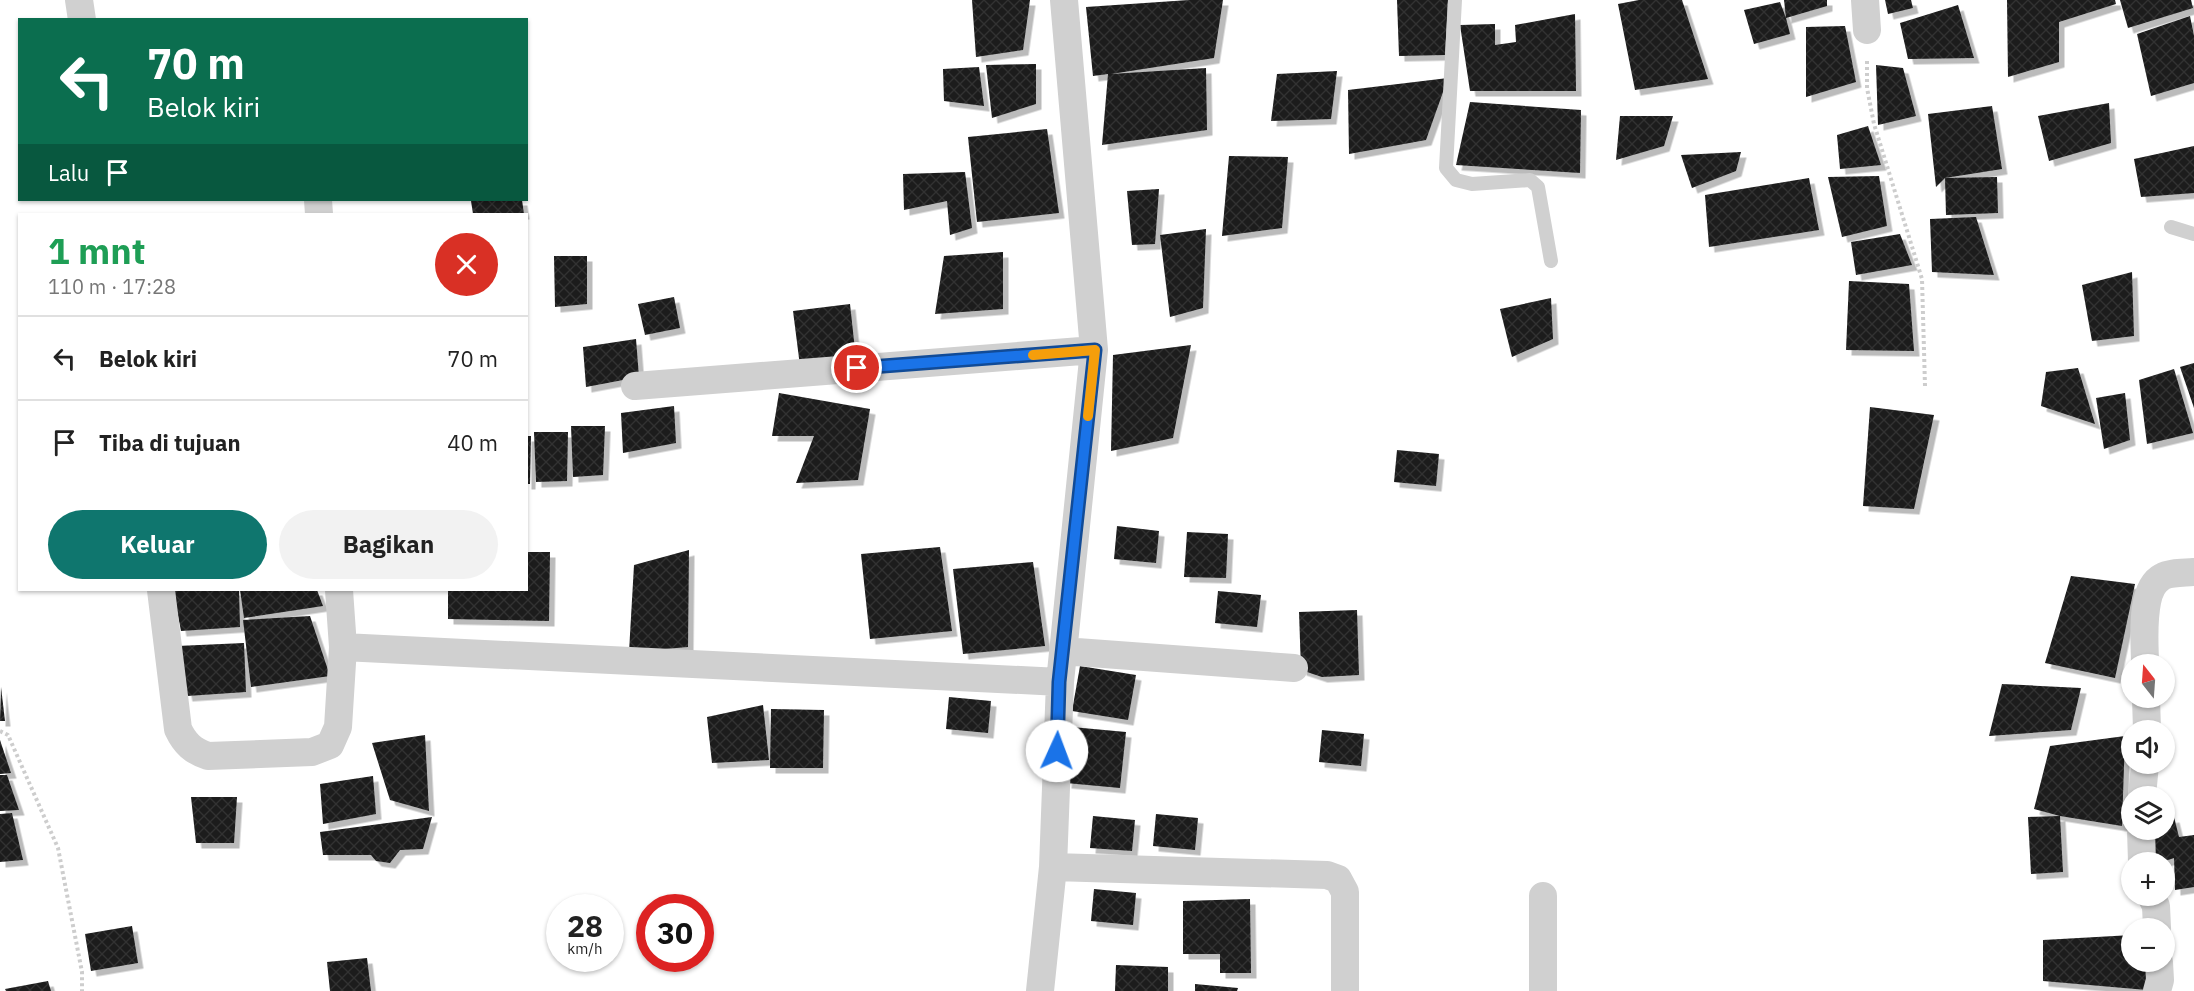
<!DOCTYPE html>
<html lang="id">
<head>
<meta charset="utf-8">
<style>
	:root { --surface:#fff; --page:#f2f2f2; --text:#222; --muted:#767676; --line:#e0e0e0; --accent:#0f766e }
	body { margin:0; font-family:"IBM Plex Sans",sans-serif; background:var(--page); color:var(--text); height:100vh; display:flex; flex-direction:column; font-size:22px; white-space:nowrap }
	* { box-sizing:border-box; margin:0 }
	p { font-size:20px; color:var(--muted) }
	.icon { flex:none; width:33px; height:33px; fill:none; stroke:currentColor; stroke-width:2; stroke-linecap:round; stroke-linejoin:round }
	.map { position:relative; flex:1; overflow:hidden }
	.side { position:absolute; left:18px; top:213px; width:510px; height:378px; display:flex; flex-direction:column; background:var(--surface); border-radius:0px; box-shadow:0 2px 4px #0004 }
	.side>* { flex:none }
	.hud { position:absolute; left:18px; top:18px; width:510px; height:183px; border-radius:0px; box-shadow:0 2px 4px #0004; background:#0b6e4f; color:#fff; overflow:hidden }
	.needle { width:39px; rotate:343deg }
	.tools { position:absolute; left:2121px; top:654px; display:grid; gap:12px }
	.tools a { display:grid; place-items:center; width:54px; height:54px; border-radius:50%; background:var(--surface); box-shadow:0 2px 4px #0004; font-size:30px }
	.speed { position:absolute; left:546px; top:894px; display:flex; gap:12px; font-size:30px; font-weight:700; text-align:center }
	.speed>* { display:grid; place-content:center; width:78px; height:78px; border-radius:50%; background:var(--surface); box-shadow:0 2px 4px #0004; line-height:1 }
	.speed small { font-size:15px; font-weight:400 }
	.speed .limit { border:9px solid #d22; background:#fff; color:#111 }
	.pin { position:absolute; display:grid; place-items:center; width:51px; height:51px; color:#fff; margin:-26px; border:3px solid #fff; border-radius:50%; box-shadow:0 2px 6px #0007 }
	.me { position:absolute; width:66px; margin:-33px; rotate:2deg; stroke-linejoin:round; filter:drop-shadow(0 0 4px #0008) }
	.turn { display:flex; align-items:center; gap:21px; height:126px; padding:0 30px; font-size:27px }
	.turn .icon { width:78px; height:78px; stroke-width:2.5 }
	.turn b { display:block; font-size:42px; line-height:51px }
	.then { display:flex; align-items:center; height:57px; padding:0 30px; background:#0003; gap:12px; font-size:22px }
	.round { display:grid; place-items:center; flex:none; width:63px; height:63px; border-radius:32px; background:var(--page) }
	.head { display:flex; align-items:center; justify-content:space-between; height:102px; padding:0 30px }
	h1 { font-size:36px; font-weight:700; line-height:45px; color:#1e9e55 }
	.action { display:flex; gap:12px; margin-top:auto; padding:12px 30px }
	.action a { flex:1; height:69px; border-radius:36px; background:var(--accent); color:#fff; font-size:24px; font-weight:700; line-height:69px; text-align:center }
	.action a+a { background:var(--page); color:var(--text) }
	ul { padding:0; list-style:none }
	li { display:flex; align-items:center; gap:18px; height:84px; padding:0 30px; border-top:2px solid var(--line) }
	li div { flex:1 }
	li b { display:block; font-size:22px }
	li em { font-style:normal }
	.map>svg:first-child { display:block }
	.building { fill:url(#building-cross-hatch); filter:url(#shadow) }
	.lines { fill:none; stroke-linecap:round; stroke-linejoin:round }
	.path { stroke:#cdcdcd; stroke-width:4; stroke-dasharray:3 3; stroke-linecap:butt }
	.lane { stroke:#d0d0d0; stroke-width:14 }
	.street { stroke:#d0d0d0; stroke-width:28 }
	.route-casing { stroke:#114b97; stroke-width:15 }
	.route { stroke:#1a73e8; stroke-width:10 }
	.slow { stroke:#f59e0b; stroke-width:10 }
</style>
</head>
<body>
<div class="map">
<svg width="2194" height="991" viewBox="0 0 2194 991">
	<defs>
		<pattern id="building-cross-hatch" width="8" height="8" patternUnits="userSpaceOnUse" patternTransform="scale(1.5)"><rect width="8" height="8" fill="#1a1a1a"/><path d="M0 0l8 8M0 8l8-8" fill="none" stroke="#333"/></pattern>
		<filter id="shadow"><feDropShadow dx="5.5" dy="5.5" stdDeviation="0" flood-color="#0004"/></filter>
	</defs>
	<rect width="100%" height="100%" fill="#fff"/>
	<path class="building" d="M 972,0 L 1030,0 L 1023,50 L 976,57 Z
		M 1189,0 L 1223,0 L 1214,58 L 1111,74 L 1206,68 L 1207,130 L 1102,145 L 1108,74 L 1093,76 L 1086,7 Z
		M 1397,0 L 1448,0 L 1445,55 L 1399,56 Z
		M 1639,0 L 1682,0 L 1708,79 L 1635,90 L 1618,4 Z
		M 1784,0 L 1827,0 L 1827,6 L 1786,18 L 1790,34 L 1754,44 L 1744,10 L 1780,2 L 1786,18 Z
		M 1885,0 L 1911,0 L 1913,8 L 1888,14 Z
		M 2007,0 L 2115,0 L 2116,4 L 2059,22 L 2059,62 L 2008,77 Z
		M 2120,0 L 2191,0 L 2193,8 L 2128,28 Z
		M 1958,5 L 1974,58 L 1908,59 L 1900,23 Z
		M 1575,14 L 1576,91 L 1470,91 L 1460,25 L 1495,24 L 1495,45 L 1516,42 L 1515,25 Z
		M 2190,16 L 2194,36 L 2194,83 L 2151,96 L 2137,34 Z
		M 1845,26 L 1856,82 L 1806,97 L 1806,27 Z
		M 1036,64 L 1036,104 L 992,118 L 986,65 Z
		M 1876,65 L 1903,68 L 1916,116 L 1878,125 Z
		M 979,67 L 984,106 L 944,101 L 943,69 Z
		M 1337,71 L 1331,119 L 1271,121 L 1277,74 Z
		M 1448,78 L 1426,140 L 1349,154 L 1348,90 Z
		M 1470,102 L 1581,110 L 1580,173 L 1456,165 Z
		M 2109,103 L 2111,143 L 2049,161 L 2038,116 Z
		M 1992,106 L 2002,169 L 1945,178 L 1997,177 L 1998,213 L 1946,215 L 1945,178 L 1936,187 L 1928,114 Z
		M 1620,116 L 1673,116 L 1664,146 L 1616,160 Z
		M 1868,126 L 1881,165 L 1840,169 L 1837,135 Z
		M 1047,129 L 1059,213 L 977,222 L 968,137 Z
		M 2194,146 L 2194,193 L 2141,197 L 2134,159 Z
		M 1741,152 L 1736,171 L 1692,188 L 1681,155 Z
		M 1229,156 L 1288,157 L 1282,228 L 1222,236 Z
		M 965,172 L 972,228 L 950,235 L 947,201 L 904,210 L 903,174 Z
		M 1879,176 L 1887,226 L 1842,237 L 1828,177 Z
		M 1809,178 L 1819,230 L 1709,247 L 1705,195 Z
		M 1159,189 L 1155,244 L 1132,245 L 1127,191 Z
		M 485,200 L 522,200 L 524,214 L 473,214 L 471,201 Z
		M 1976,217 L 1994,275 L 1932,272 L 1930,219 Z
		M 1206,229 L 1203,308 L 1170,317 L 1160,235 Z
		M 1900,234 L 1912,265 L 1856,275 L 1851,242 Z
		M 1003,252 L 1003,309 L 935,314 L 944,256 Z
		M 554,256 L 587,256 L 587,304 L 555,307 Z
		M 2132,272 L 2134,336 L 2092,341 L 2082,285 Z
		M 1849,281 L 1909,284 L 1914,351 L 1846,350 Z
		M 674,297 L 680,328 L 645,335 L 638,304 Z
		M 1551,298 L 1553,339 L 1512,357 L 1500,309 Z
		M 850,304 L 856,359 L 800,366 L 793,311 Z
		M 636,339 L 639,377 L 586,387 L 583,347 Z
		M 1191,345 L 1173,438 L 1111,451 L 1113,355 Z
		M 2194,363 L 2194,408 L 2180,367 Z
		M 2078,368 L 2095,424 L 2041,406 L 2046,372 Z
		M 2174,369 L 2193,433 L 2147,444 L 2139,380 Z
		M 779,393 L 870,409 L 858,480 L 796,483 L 814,436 L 772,436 Z
		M 2125,393 L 2130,440 L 2104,449 L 2096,398 Z
		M 674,406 L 676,443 L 623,453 L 621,413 Z
		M 1870,407 L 1934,415 L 1914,509 L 1863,506 Z
		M 571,426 L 605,426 L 603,475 L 573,477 Z
		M 534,432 L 568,432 L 567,481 L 536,482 Z
		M 526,436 L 531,436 L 530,484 L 526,484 Z
		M 1397,450 L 1439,454 L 1436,486 L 1394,482 Z
		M 1117,526 L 1159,531 L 1156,563 L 1114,559 Z
		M 1187,532 L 1228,534 L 1226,578 L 1184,577 Z
		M 940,547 L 952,631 L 870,639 L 861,554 Z
		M 689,550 L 688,647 L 629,652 L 634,565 Z
		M 526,552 L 550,552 L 549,621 L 448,619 L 448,590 L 526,590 Z
		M 1033,562 L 1045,646 L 963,654 L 953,569 Z
		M 2071,576 L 2135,584 L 2115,678 L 2045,663 Z
		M 173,590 L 239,590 L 240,627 L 181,631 Z
		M 240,590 L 317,590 L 323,606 L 244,618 Z
		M 1218,591 L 1261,595 L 1257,627 L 1215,623 Z
		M 1357,610 L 1359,675 L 1322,677 L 1301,670 L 1299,612 Z
		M 310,616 L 330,676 L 251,687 L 243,620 Z
		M 244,643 L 246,692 L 187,696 L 177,646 Z
		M 1080,666 L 1136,675 L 1128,720 L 1072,711 Z
		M 2002,684 L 2081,688 L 2071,730 L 1989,736 Z
		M 1,687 L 5,721 L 0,721 Z
		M 949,697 L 991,701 L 988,733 L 946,729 Z
		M 763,705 L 769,760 L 712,763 L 707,717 Z
		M 771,709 L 824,710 L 823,768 L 770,768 Z
		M 1072,727 L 1126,732 L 1120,788 L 1066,783 Z
		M 1322,730 L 1364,734 L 1361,766 L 1319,762 Z
		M 425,735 L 429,811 L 390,800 L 372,743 Z
		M 2125,736 L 2122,826 L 2060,816 L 2063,872 L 2031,874 L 2028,817 L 2060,816 L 2034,809 L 2050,746 Z
		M 0,740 L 11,773 L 0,774 Z
		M 0,775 L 7,775 L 19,810 L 0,811 Z
		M 373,776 L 376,814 L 323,824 L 320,784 Z
		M 191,797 L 237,797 L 234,843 L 196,843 Z
		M 12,813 L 23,860 L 0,862 L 0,814 Z
		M 1156,814 L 1198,818 L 1195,850 L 1153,846 Z
		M 1093,816 L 1135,820 L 1132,851 L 1090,848 Z
		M 432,817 L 423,849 L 400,850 L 390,863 L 376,861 L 371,855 L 323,855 L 320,832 Z
		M 2174,817 L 2179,837 L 2194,835 L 2194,887 L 2175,890 L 2174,858 L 2162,862 L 2152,862 L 2150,830 L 2164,830 L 2164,819 Z
		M 1094,889 L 1136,893 L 1133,925 L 1091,921 Z
		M 1250,899 L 1251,973 L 1220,973 L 1220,954 L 1183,954 L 1183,901 Z
		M 132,926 L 138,963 L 91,971 L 85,934 Z
		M 2132,935 L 2132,962 L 2147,962 L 2147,990 L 2043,981 L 2043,940 Z
		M 367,958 L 371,991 L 330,991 L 327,962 Z
		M 1116,965 L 1168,967 L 1168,991 L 1115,991 Z
		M 48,981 L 51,991 L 6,991 L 5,989 Z
		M 1195,984 L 1238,988 L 1237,991 L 1195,991 Z"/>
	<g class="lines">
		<path class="path" d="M 1867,61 L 1867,88 L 1874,124 L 1922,279 L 1925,386
			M 0,731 L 8,735 L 58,848 L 82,972 L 82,991"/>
		<path class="lane" d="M 1455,0 L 1446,168 L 1456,180 L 1472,184 L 1530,180 L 1538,187 L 1551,261
			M 2171,227 L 2194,234"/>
		<path class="street" d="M 79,0 L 82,20
			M 1865,0 L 1867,30
			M 318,200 L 319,214
			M 635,386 L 1094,350
			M 161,590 L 178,729 C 185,744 193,751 208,756 L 312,752 L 330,745 L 338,727 L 343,647 L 1060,682
			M 339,590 L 343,647
			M 1063,651 L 1294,668
			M 2145,664 C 2145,642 2139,589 2162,577 C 2170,572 2185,573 2194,572
			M 2146,698 L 2147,730
			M 2142,796 L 2145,764
			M 2141,830 L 2142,862
			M 1053,867 L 1327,875 L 1338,879 L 1345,892 L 1345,991
			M 1543,896 L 1543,991
			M 2151,896 L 2156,906 L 2157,928
			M 1040,991 L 1053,867 L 1060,682 L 1094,350 L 1064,0
			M 2157,991 L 2160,980 L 2159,962"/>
	</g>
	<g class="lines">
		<g class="route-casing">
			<path id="route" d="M 857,368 L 1095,350 L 1059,682 L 1057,751"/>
		</g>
		<use href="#route" class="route"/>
		<path class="slow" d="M 1033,355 L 1095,350 L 1088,416"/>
	</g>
</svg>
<div class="tools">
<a><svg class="needle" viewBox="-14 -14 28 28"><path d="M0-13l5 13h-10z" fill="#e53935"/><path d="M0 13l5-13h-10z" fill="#767676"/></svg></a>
<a><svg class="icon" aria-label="sound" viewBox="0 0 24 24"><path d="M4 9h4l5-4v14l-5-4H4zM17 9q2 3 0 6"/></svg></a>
<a><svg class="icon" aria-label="layers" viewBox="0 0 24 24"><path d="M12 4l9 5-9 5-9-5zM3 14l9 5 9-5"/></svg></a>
<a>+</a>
<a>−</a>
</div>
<div class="speed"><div>28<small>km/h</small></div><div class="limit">30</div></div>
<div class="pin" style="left:857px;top:368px;background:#d93025"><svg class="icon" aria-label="arrive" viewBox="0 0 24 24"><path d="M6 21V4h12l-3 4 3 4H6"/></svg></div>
<svg class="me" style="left:1057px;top:751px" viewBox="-20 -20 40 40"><circle r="19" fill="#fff"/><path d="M0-13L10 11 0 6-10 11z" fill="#1a73e8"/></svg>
<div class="hud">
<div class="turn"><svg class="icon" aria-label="left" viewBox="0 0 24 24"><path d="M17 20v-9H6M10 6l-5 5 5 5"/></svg><div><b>70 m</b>Belok kiri</div></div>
<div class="then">Lalu<svg class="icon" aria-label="arrive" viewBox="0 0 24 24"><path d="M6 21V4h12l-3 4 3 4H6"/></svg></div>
</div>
<section class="side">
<div class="head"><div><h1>1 mnt</h1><p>110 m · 17:28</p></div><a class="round" style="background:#d93025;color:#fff"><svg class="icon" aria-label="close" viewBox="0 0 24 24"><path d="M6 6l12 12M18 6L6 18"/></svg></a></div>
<ul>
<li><svg class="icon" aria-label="left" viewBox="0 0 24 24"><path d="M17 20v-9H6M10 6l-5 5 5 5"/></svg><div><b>Belok kiri</b></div><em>70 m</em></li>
<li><svg class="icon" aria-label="arrive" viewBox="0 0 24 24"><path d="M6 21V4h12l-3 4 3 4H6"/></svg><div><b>Tiba di tujuan</b></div><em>40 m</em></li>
</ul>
<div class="action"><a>Keluar</a><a>Bagikan</a></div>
</section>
</div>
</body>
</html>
